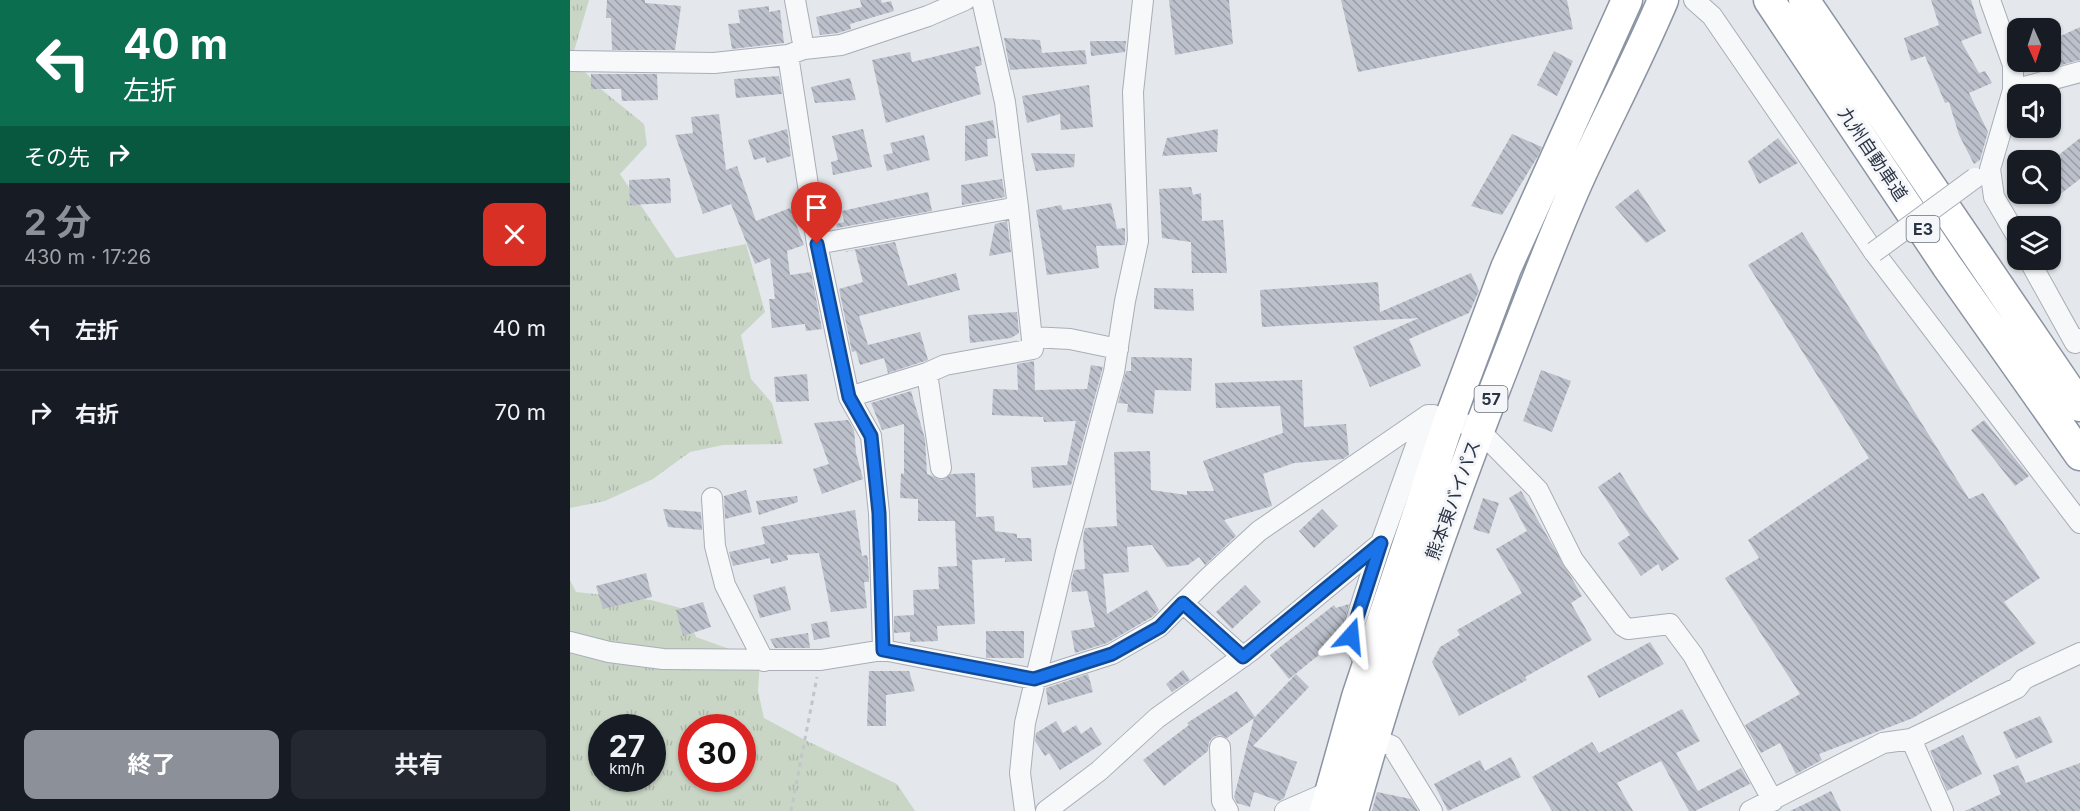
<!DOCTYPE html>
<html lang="ja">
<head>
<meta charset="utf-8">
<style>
	:root { --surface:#171b24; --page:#242831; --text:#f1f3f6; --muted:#9ea1a6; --line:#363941; --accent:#8c9099 }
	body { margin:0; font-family:Inter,"Noto Sans JP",sans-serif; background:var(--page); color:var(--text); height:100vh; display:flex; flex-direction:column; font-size:22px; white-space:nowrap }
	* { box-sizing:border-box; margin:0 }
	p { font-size:20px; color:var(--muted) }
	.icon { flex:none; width:33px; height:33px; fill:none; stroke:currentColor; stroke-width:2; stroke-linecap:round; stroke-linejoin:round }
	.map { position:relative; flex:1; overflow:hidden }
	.panel { display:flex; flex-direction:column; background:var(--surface); width:570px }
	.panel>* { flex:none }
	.guide { background:#0b6e4f; color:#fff; overflow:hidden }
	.needle { width:39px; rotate:177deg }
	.fabs { position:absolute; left:1437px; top:18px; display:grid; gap:12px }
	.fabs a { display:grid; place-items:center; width:54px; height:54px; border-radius:12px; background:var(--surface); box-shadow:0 2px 4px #0004; font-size:30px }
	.speed { position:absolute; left:18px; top:714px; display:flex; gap:12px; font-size:30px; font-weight:700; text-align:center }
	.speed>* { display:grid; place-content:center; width:78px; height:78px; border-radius:50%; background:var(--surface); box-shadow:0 2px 4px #0004; line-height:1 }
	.speed small { font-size:15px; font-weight:400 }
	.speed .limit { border:9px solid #d22; background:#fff; color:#111 }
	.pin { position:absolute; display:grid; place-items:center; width:51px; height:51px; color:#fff; margin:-62px -26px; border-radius:50% 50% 50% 0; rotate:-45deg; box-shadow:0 0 6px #0007 }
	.pin .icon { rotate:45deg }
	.me { position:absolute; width:66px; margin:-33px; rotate:18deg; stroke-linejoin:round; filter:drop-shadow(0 0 4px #0008) }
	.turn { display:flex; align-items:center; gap:21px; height:126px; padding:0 24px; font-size:27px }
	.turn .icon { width:78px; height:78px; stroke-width:2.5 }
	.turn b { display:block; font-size:42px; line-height:51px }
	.then { display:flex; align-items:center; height:57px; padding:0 24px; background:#0003; gap:12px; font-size:22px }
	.round { display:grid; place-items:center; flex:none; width:63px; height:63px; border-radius:12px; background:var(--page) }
	.head { display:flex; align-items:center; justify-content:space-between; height:102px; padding:0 24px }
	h1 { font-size:36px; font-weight:700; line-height:45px; color:var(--accent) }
	.cta { display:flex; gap:12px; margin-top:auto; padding:12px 24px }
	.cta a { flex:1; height:69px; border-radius:12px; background:var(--accent); color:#fff; font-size:24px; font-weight:700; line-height:69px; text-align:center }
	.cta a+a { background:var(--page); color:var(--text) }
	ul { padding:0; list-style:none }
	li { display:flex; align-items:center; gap:18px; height:84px; padding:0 24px; border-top:2px solid var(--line) }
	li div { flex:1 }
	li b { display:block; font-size:22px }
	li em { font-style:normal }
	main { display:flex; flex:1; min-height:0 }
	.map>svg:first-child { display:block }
	.park { fill:url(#park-tufts); fill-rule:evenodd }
	.building { fill:url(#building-back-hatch) }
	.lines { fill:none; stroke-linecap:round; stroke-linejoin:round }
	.minor-casing { stroke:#a9aeb7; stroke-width:22 }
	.highway-casing { stroke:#8b94a3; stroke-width:33 }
	.path { stroke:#c2c5cb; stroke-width:3; stroke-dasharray:4.5 4.5; stroke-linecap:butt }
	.minor { stroke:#f7f8fa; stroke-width:20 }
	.highway { stroke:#fff; stroke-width:30 }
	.minor-bridge-casing { stroke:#a9aeb7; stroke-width:22; stroke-linecap:butt }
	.minor-bridge { stroke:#f7f8fa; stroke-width:20 }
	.route-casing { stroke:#114b97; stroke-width:15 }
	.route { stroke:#1a73e8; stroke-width:10 }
	.labels { text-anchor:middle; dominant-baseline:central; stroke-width:6; stroke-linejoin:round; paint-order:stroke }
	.shield { fill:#f4f6f9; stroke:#676e7b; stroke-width:1.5 }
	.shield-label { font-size:16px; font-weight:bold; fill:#2b3445 }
	.street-label { font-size:18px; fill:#2b3445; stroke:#f4f6f9 }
</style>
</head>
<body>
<main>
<section class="panel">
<div class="guide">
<div class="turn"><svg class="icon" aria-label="left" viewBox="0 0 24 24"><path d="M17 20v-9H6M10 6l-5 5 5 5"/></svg><div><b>40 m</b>左折</div></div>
<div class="then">その先<svg class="icon" aria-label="right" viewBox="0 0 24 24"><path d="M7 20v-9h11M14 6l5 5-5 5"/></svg></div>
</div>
<div class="head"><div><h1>2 分</h1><p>430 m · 17:26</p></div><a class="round" style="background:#d93025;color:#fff"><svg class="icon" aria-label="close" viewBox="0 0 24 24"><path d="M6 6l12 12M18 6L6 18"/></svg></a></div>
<ul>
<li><svg class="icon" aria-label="left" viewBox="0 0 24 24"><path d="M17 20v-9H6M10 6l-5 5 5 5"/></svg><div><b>左折</b></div><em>40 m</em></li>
<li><svg class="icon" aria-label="right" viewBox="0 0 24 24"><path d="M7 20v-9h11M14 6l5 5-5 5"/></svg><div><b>右折</b></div><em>70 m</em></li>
</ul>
<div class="cta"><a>終了</a><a>共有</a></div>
</section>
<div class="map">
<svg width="1510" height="811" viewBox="0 0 1510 811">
	<defs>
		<pattern id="park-tufts" width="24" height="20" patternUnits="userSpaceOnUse" patternTransform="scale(1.5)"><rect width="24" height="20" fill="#c9d6c5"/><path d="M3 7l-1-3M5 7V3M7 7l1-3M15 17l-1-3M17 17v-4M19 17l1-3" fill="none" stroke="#adb8ab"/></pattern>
		<pattern id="building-back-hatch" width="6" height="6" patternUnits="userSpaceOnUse" patternTransform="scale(1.5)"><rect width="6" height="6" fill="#bbc0ca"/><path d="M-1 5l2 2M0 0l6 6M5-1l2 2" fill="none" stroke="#989da6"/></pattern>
	</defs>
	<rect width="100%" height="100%" fill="#e4e7ec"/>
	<path class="park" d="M 0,0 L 19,0 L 2,58 L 32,90 L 74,124 L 77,145 L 50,174 L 106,258 L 176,244 L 195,312 L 171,335 L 181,379 L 202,403 L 213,444 L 153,445 L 120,452 L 83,479 L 35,501 L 0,508 Z
		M 0,580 L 6,592 L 81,600 L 114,609 L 126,637 L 190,660 L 188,691 L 194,718 L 235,740 L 327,784 L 345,811 L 0,811 ZM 32,728 L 82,728 L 82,778 L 32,778 ZM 122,728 L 172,728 L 172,778 L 122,778 Z"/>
	<path class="building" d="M 37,0 L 75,0 L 75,3 L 111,6 L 105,50 L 42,50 L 41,18 L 36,18 Z
		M 290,0 L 311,0 L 312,3 L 321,1 L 324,11 L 280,24 L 281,29 L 268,33 L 250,35 L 246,17 L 292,7 Z
		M 599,0 L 659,0 L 663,44 L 605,55 Z
		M 771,0 L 997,0 L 1003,29 L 788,72 Z
		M 1361,0 L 1401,0 L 1412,33 L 1391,41 L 1409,73 L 1415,71 L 1422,83 L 1399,93 L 1418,132 L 1410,160 L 1404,164 L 1389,135 L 1379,102 L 1375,103 L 1355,56 L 1341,61 L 1334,38 L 1369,25 Z
		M 199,6 L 199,12 L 210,10 L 214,43 L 162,49 L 158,24 L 170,23 L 168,10 Z
		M 1510,27 L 1510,60 L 1480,68 L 1480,41 Z
		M 434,38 L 470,40 L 472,53 L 515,50 L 517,64 L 440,70 Z
		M 520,41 L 556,41 L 555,52 L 521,56 Z
		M 409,46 L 412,65 L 405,67 L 411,94 L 316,123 L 302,60 L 340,52 L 342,62 Z
		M 984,51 L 1003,61 L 987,96 L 967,85 Z
		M 21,74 L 87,74 L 88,100 L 52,101 L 51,89 L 21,89 Z
		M 209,76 L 212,94 L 166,98 L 164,79 Z
		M 280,78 L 286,100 L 245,103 L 241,87 Z
		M 519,85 L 523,127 L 491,130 L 490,114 L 457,123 L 452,96 Z
		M 149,114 L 156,170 L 167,166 L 186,221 L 220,208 L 234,245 L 217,251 L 220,275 L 241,272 L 252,329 L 236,331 L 235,324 L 202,328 L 199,299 L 205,299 L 200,258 L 185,264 L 161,204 L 133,214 L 105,135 L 123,133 L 121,117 Z
		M 423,120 L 426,138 L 417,139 L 418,156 L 395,161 L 395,126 Z
		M 217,129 L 221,156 L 197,163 L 195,157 L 184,160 L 178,140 Z
		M 293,129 L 302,167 L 263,175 L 261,162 L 268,160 L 262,136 Z
		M 648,129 L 647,152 L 592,156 L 597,138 Z
		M 942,134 L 972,147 L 968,156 L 932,215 L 901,206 Z
		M 354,135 L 360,160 L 317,171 L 313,155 L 323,153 L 320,143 Z
		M 1208,138 L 1228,163 L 1189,184 L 1178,161 Z
		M 1510,138 L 1510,179 L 1480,202 L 1480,162 Z
		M 461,153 L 505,154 L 504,167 L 466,171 Z
		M 100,178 L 101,203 L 60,205 L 59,180 Z
		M 432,179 L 435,197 L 392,205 L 391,185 Z
		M 621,187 L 623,195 L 631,193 L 632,221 L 653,220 L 657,273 L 622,273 L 621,242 L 592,238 L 589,189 Z
		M 1068,189 L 1096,231 L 1076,243 L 1045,207 Z
		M 358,192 L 362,211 L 267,228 L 266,224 L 274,222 L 272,211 Z
		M 541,203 L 547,229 L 555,228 L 555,245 L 526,246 L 529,268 L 477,275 L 466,210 L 491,205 L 493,210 Z
		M 437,221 L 441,252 L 419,256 L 425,224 Z
		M 1232,232 L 1399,499 L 1413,493 L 1470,578 L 1434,602 L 1466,643 L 1343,718 L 1249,754 L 1252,760 L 1226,774 L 1210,743 L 1191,753 L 1175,725 L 1230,694 L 1155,578 L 1189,558 L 1178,540 L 1299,458 L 1178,265 Z
		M 325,242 L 338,286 L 386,273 L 390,290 L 289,316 L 298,345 L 350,332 L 358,360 L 318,373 L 314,358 L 290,365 L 286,351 L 282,352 L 269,289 L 293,282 L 285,250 L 272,252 Z
		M 901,273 L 909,291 L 899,313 L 839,339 L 851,366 L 800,387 L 783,347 L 849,318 L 692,327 L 690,290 L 808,282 L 810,312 Z
		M 584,288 L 623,289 L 624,311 L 584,309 Z
		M 447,312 L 449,333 L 441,338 L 400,343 L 398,315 Z
		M 561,357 L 622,358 L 621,391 L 585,390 L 583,414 L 557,412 L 558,404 L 548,403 L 556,371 L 561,371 Z
		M 464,361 L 465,390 L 517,389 L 521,365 L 533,367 L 501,485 L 463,488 L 461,467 L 497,465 L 506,421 L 474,422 L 473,417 L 422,415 L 423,389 L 448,390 L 447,364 Z
		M 971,370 L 1001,381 L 982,432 L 953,421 Z
		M 237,374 L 239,401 L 206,402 L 204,377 Z
		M 732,380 L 734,427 L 776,424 L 779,455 L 773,459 L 724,463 L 693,474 L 702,506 L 654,520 L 666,536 L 635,565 L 629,557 L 618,565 L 597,567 L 582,545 L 557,547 L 559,572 L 533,574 L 537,614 L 577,590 L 589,610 L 582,617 L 537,643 L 505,653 L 501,631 L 525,627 L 517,591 L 502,592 L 501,584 L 504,570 L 515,569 L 513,537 L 515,528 L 547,526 L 544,452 L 580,451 L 581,490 L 617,495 L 617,491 L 644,491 L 633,461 L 713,433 L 710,406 L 646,408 L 645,383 Z
		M 341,391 L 355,439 L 357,474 L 372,480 L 381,474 L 405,473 L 406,517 L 424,516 L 425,531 L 447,534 L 447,538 L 461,538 L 462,561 L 435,562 L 435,558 L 402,560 L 405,624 L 367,626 L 368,641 L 340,642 L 340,632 L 324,633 L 324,616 L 344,615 L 343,590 L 369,589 L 368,567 L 387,566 L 385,521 L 348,521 L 348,499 L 330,498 L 331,473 L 334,474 L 334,424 L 312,430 L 301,403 Z
		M 278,420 L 284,430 L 286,453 L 293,479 L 252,494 L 243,469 L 259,464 L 244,423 Z
		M 1414,420 L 1459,476 L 1445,486 L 1401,430 Z
		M 1050,472 L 1073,509 L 1109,559 L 1092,571 L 1088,564 L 1071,576 L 1048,543 L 1060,535 L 1028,487 Z
		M 176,490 L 182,512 L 155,519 L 154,496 Z
		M 951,491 L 1012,596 L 1001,603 L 1022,640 L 955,677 L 957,680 L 889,716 L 862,662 L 870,647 L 890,635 L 887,630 L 952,593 L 926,549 L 957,531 L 939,498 Z
		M 227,496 L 228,502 L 189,515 L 186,501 Z
		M 913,498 L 929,503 L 919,534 L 903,529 Z
		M 93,509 L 131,512 L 132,530 L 98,527 Z
		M 752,509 L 768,526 L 744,548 L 729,531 Z
		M 285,510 L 292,556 L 297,555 L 298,560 L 299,582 L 294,582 L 297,608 L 261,612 L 249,553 L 217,555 L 218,560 L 201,564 L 200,558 L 163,566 L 159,552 L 195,544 L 191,527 Z
		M 76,573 L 82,597 L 33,609 L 26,586 Z
		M 675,585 L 691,602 L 662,629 L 646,612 Z
		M 215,586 L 221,610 L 190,618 L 183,595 Z
		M 133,602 L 141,627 L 113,636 L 106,610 Z
		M 779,604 L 770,638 L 719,679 L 700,655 L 764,605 L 766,608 Z
		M 257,621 L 260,637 L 244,640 L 241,624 Z
		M 416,631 L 454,631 L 454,658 L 416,658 Z
		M 238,633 L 240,648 L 205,648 L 200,639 Z
		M 1080,642 L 1094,664 L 1029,698 L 1017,676 Z
		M 613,670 L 620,680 L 602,692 L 596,684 Z
		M 299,671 L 339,671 L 345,691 L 316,695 L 316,726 L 297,726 Z
		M 518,674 L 523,692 L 478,705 L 476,688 Z
		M 726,674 L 739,687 L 683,746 L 727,762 L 714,798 L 709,801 L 684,792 L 680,807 L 667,803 L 664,797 L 684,718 L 657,738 L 650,735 L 643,737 L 639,742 L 638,751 L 594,786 L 573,760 L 619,725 L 617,723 L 667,691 L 685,717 Z
		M 1112,709 L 1130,741 L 1106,753 L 1128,791 L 1171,768 L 1180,784 L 1125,811 L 1119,811 L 1091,761 L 1047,783 L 1063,811 L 982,811 L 962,777 L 1022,742 L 1029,753 Z
		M 1470,716 L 1483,742 L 1446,759 L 1433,732 Z
		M 486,721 L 493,733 L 506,725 L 511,734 L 521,727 L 532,744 L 490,770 L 479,753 L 475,756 L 465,741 L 466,733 Z
		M 1393,735 L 1412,774 L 1377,791 L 1360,751 Z
		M 941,757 L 951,777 L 878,811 L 864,784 L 910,760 L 915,771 Z
		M 1510,763 L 1510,811 L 1395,811 L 1431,794 L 1423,775 L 1448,765 L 1456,783 Z
		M 1261,791 L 1271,811 L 1220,811 L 1247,798 Z
		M 807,792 L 841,799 L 848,811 L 802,811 Z"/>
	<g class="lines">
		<g class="minor-casing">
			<path id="minor" d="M 225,0 L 234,49
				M 1124,0 L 1142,16 L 1304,252 L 1510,523
				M 1420,0 L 1443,65 L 1443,90 L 1420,169 L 1424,197 L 1448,238
				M 218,55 L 247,244 L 279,397 L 301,436 L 309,513 L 313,650
				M 0,61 L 144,63 L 218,55 L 234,49 L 271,45 L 358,16 L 395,0
				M 1443,90 L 1510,72
				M 247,244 L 448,207 L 435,102 L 412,0
				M 1459,260 L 1505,343 L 1510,339
				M 462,337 L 500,339 L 548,349
				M 357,373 L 371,468
				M 279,397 L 357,373 L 375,365 L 463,349 L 448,207
				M 142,498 L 145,546 L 155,585 L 194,661
				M 613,603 L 673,657
				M 0,642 L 39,652 L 93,659 L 251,660 L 313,650 L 464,679 L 542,654 L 589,627 L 638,578 L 689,531 L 858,415 L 880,418 L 909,430 L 968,490 L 1003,560 L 1053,626 L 1058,629 L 1100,624 L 1123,655 L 1203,801
				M 797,668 L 781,636 L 811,543
				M 803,738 L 822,746 L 862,811
				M 1341,739 L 1373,811
				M 650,747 L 652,801 L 658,811
				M 455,811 L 450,773 L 455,723 L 496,552 L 544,372 L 555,301 L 568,241 L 563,92 L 573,0
				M 476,811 L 529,771 L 587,718 L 682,650 L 811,543 L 845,448 L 863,415
				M 715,811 L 761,791
				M 1180,811 L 1313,743 L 1341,739 L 1447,688 L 1454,679 L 1510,653"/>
		</g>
		<g class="highway-casing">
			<path id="highway" d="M 1199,0 L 1377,266 L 1510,455
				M 1234,0 L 1510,406
				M 755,811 L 787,697 L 880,418 L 936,268 L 1057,0
				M 783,811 C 823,666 872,526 926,386 C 954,315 980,242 1012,172 C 1039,114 1068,59 1093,0"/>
		</g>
		<path class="path" d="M 221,811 L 247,677"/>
		<use href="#minor" class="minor"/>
		<use href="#highway" class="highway"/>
		<g class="minor-bridge-casing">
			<path id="minor-bridge" d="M 1304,252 L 1405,178"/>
		</g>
		<use href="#minor-bridge" class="minor-bridge"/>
	</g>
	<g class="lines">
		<g class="route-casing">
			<path id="route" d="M 247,244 L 279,397 L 301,436 L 309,513 L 313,650 L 464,679 L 542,654 L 590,627 L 613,603 L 673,657 L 811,543 L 781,636"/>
		</g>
		<use href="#route" class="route"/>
	</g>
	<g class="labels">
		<g class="shield">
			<rect x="1336.5" y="216" width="33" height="26" rx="4.5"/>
			<rect x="904.5" y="386" width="33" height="26" rx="4.5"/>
		</g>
		<g class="shield-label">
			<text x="1353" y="229">E3</text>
			<text x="921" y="399">57</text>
		</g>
		<g class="street-label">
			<text transform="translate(1303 154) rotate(56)">九州自動車道</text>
			<text transform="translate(883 500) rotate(-70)">熊本東バイパス</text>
		</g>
	</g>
</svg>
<div class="fabs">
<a><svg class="needle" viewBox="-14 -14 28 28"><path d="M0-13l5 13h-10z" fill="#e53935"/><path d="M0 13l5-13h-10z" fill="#9ea1a6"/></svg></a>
<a><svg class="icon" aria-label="sound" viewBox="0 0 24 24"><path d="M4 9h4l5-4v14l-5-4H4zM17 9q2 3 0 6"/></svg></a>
<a><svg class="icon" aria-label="search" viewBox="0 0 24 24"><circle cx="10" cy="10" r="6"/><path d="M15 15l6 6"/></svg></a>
<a><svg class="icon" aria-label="layers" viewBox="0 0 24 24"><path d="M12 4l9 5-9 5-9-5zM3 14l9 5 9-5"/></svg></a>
</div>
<div class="speed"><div>27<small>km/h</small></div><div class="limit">30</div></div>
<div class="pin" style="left:247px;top:244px;background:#d93025"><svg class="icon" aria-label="arrive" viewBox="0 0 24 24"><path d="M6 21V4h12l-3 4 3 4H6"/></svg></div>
<svg class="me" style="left:781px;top:636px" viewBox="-20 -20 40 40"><path d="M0-17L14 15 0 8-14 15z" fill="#1a73e8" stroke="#fff" stroke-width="4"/></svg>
</div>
</main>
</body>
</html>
